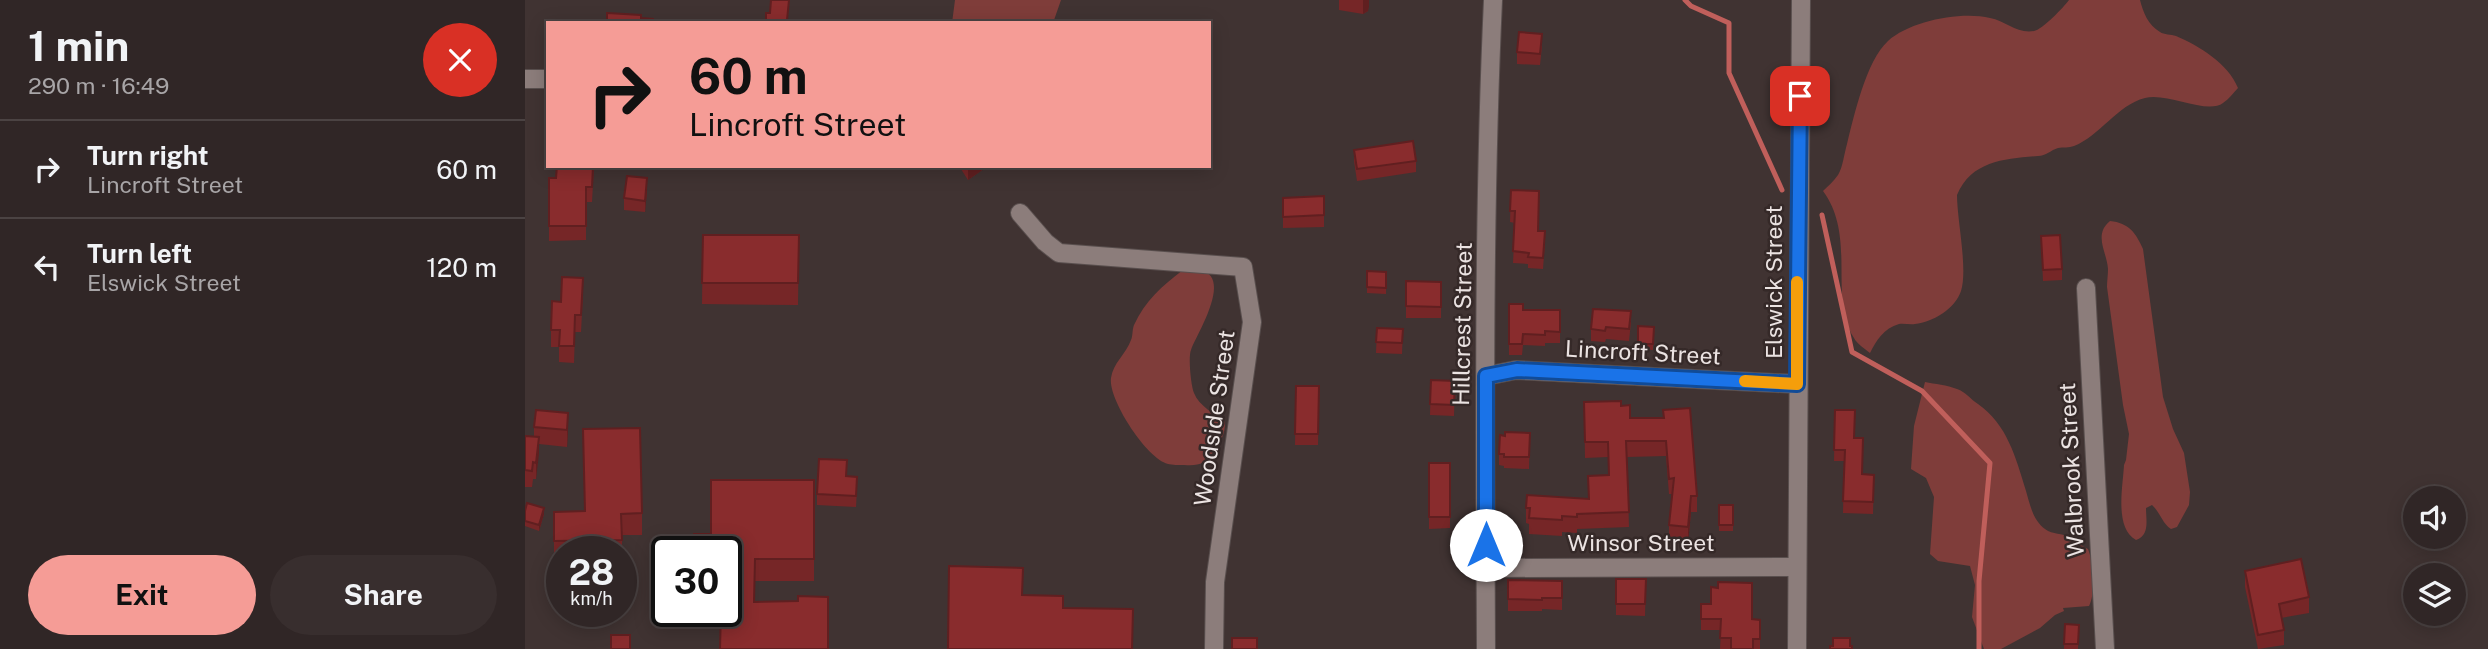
<!DOCTYPE html>
<html lang="en">
<head>
<meta charset="utf-8">
<style>
	:root { --surface:#302626; --page:#382e2e; --text:#f1f3f6; --muted:#a8a5a7; --line:#4b4343; --accent:#f59c96 }
	body { margin:0; font-family:"Public Sans",sans-serif; background:var(--page); color:var(--text); height:100vh; display:flex; flex-direction:column; font-size:26px; white-space:nowrap }
	* { box-sizing:border-box; margin:0 }
	p { font-size:23px; color:var(--muted) }
	.icon { flex:none; width:38px; height:38px; fill:none; stroke:currentColor; stroke-width:2; stroke-linecap:round; stroke-linejoin:round }
	.map { position:relative; flex:1; overflow:hidden }
	.panel { display:flex; flex-direction:column; background:var(--surface); width:525px }
	.panel>* { flex:none }
	.hud { position:absolute; left:21px; top:21px; width:665px; height:147px; border-radius:0px; box-shadow:0 4px 18px #0003,0 0 0 2px var(--line); background:#f59c96; color:#111; overflow:hidden }
	.controls { position:absolute; left:1878px; top:486px; display:grid; gap:14px }
	.controls a { display:grid; place-items:center; width:63px; height:63px; border-radius:50%; background:var(--surface); box-shadow:0 4px 18px #0003,0 0 0 2px var(--line); font-size:35px }
	.speed { position:absolute; left:21px; top:536px; display:flex; gap:14px; font-size:35px; font-weight:700; text-align:center }
	.speed>* { display:grid; place-content:center; width:91px; height:91px; border-radius:50%; background:var(--surface); box-shadow:0 4px 18px #0003,0 0 0 2px var(--line); line-height:1 }
	.speed small { font-size:18px; font-weight:400 }
	.speed .limit { border:4px solid #111; border-radius:10px; background:#fff; color:#111 }
	.pin { position:absolute; display:grid; place-items:center; width:60px; height:60px; color:#fff; margin:-30px; border-radius:14px; box-shadow:0 4px 10px #0006 }
	.me { position:absolute; width:77px; margin:-38px; rotate:0deg; stroke-linejoin:round; filter:drop-shadow(0 0 5px #0008) }
	.turn { display:flex; align-items:center; gap:24px; height:147px; padding:0 28px; font-size:32px }
	.turn .icon { width:91px; height:91px; stroke-width:2.5 }
	.turn b { display:block; font-size:49px; line-height:60px }
	.round { display:grid; place-items:center; flex:none; width:74px; height:74px; border-radius:37px; background:var(--page) }
	.head { display:flex; align-items:center; justify-content:space-between; height:119px; padding:0 28px }
	h1 { font-size:42px; font-weight:700; line-height:52px }
	.action { display:flex; gap:14px; margin-top:auto; padding:14px 28px }
	.action a { flex:1; height:80px; border-radius:42px; background:var(--accent); color:#111; font-size:28px; font-weight:700; line-height:80px; text-align:center }
	.action a+a { background:var(--page); color:var(--text) }
	ul { padding:0; list-style:none }
	li { display:flex; align-items:center; gap:21px; height:98px; padding:0 28px; border-top:2px solid var(--line) }
	li div { flex:1 }
	li b { display:block; font-size:26px }
	li em { font-style:normal }
	main { display:flex; flex:1; min-height:0 }
	.map>svg:first-child { display:block }
	.green { fill:#7f3d3a }
	.lines { fill:none; stroke-linecap:round; stroke-linejoin:round }
	.stream { stroke:#c05f5b; stroke-width:5 }
	.minor-casing { stroke:#594f4e; stroke-width:20 }
	.minor { stroke:#8c7d7b; stroke-width:18 }
	.wall { fill:#762627 }
	.shaded-wall { fill:#601f20 }
	.building { fill:#892c2d; stroke:#601f20; stroke-width:2 }
	.route-casing { stroke:#114b97; stroke-width:18 }
	.route { stroke:#1a73e8; stroke-width:12 }
	.slow { stroke:#f59e0b; stroke-width:12 }
	.labels { text-anchor:middle; dominant-baseline:central; stroke-width:5; stroke-linejoin:round; paint-order:stroke }
	.street-label { font-size:23px; fill:#ebe3e2; stroke:#352928 }
</style>
</head>
<body>
<main>
<section class="panel">
<div class="head"><div><h1>1 min</h1><p>290 m · 16:49</p></div><a class="round" style="background:#d93025;color:#fff"><svg class="icon" aria-label="close" viewBox="0 0 24 24"><path d="M6 6l12 12M18 6L6 18"/></svg></a></div>
<ul>
<li><svg class="icon" aria-label="right" viewBox="0 0 24 24"><path d="M7 20v-9h11M14 6l5 5-5 5"/></svg><div><b>Turn right</b><p>Lincroft Street</p></div><em>60 m</em></li>
<li><svg class="icon" aria-label="left" viewBox="0 0 24 24"><path d="M17 20v-9H6M10 6l-5 5 5 5"/></svg><div><b>Turn left</b><p>Elswick Street</p></div><em>120 m</em></li>
</ul>
<div class="action"><a>Exit</a><a>Share</a></div>
</section>
<div class="map">
<svg width="1963" height="649" viewBox="0 0 1963 649">
	<rect width="100%" height="100%" fill="#403332"/>
	<path class="green" d="M 430,0 L 536,0 L 528,23 L 427,23 Z
		M 1544,0 L 1615,0 C 1618,12 1623,25 1635,32 C 1639,35 1646,34 1651,36 C 1674,46 1703,63 1713,88 C 1708,93 1704,99 1698,103 C 1682,115 1642,92 1620,98 C 1592,105 1575,136 1549,146 C 1544,148 1538,147 1533,148 C 1526,150 1521,156 1513,156 C 1481,159 1447,160 1432,195 C 1432,220 1443,269 1436,291 C 1430,309 1408,322 1390,324 C 1385,325 1379,323 1374,324 C 1359,328 1351,341 1345,353 C 1340,349 1332,344 1329,338 C 1303,298 1332,237 1298,191 C 1303,186 1309,181 1313,175 C 1318,167 1319,154 1322,144 C 1329,116 1341,61 1363,41 C 1385,21 1436,11 1465,18 C 1481,21 1492,34 1509,31 C 1517,30 1539,7 1544,0 Z
		M 1585,221 C 1604,223 1611,233 1618,249 L 1638,397 L 1648,429 L 1659,453 L 1665,492 L 1664,505 L 1652,527 L 1646,529 C 1637,523 1635,512 1627,505 L 1621,508 C 1621,520 1625,535 1611,540 C 1589,528 1598,486 1599,465 L 1601,460 L 1604,434 L 1598,405 L 1582,287 C 1582,281 1583,275 1583,269 C 1582,252 1568,235 1585,221 Z
		M 658,270 C 663,270 670,269 675,270 C 709,277 671,335 666,350 C 663,357 666,386 669,393 C 674,406 690,414 700,422 C 700,435 696,440 689,451 C 679,464 675,466 659,465 C 654,465 647,465 643,464 C 621,458 583,399 586,378 C 588,363 601,354 606,340 C 608,336 607,330 609,325 C 620,301 637,286 658,270 Z
		M 1400,382 C 1410,384 1422,385 1432,389 C 1441,392 1445,399 1453,404 C 1482,424 1491,458 1501,491 C 1505,505 1508,520 1520,529 C 1528,535 1537,533 1545,537 C 1551,540 1556,546 1563,549 C 1569,563 1571,592 1564,606 L 1538,608 L 1539,611 L 1530,615 L 1515,628 L 1476,649 L 1459,649 L 1447,617 L 1450,585 L 1445,566 L 1413,561 L 1405,554 L 1409,497 L 1401,478 L 1386,469 L 1389,426 Z"/>
	<g class="lines">
		<path class="stream" d="M 1160,0 L 1166,6 L 1204,23 L 1204,73 L 1257,190
			M 1297,215 L 1327,352 L 1397,391 L 1465,463 L 1454,581 L 1454,649"/>
		<g class="minor-casing">
			<path id="minor" d="M 0,79 L 23,79
				M 495,213 L 520,242 L 534,253 L 718,267 L 727,322 L 690,582 L 689,649
				M 1561,288 L 1580,649
				M 961,376 L 991,370 L 1272,384
				M 961,568 L 1272,567
				M 961,649 C 960,433 958,216 968,0
				M 1272,649 L 1276,0"/>
		</g>
		<use href="#minor" class="minor"/>
	</g>
	<path class="wall" d="M 814,0 L 844,0 L 843,11 L 838,14 L 814,10 Z
		M 1017,46 L 1015,65 L 992,64 L 992,52 Z
		M 829,150 L 891,161 L 891,172 L 832,181 L 829,161 Z
		M 69,166 L 67,202 L 61,202 L 61,240 L 24,241 L 24,178 L 31,178 Z
		M 434,166 L 463,166 L 443,180 Z
		M 122,190 L 120,212 L 99,210 L 99,198 Z
		M 986,190 L 1020,242 L 1018,269 L 1003,268 L 1003,264 L 988,263 L 990,223 L 985,222 Z
		M 799,196 L 799,227 L 758,228 L 758,198 Z
		M 178,235 L 274,235 L 273,305 L 177,304 Z
		M 1516,236 L 1537,269 L 1537,280 L 1518,281 Z
		M 842,271 L 861,272 L 861,294 L 842,293 Z
		M 916,282 L 916,318 L 881,318 L 881,306 Z
		M 58,294 L 56,332 L 50,332 L 49,363 L 34,362 L 34,347 L 26,347 L 26,330 L 36,302 Z
		M 984,304 L 998,310 L 1035,310 L 1035,343 L 1020,343 L 1020,346 L 998,345 L 997,355 L 984,355 Z
		M 1106,322 L 1104,341 L 1081,339 L 1080,342 L 1066,341 L 1066,329 Z
		M 1113,326 L 1129,327 L 1128,350 L 1113,349 Z
		M 852,328 L 878,329 L 877,354 L 851,353 Z
		M 906,380 L 930,381 L 929,416 L 905,415 Z
		M 771,386 L 794,386 L 793,445 L 770,445 Z
		M 1059,402 L 1096,406 L 1105,418 L 1138,418 L 1138,410 L 1172,496 L 1172,512 L 1166,512 L 1163,543 L 1144,541 L 1144,525 L 1147,494 L 1144,494 L 1141,456 L 1102,457 L 1104,527 L 1052,529 L 1052,533 L 1037,532 L 1037,536 L 1004,534 L 1004,524 L 1001,523 L 1001,508 L 1063,499 L 1063,476 L 1084,475 L 1083,457 L 1060,458 Z
		M 1310,410 L 1330,438 L 1337,474 L 1349,475 L 1348,514 L 1318,513 L 1319,461 L 1309,461 Z
		M 9,427 L 43,430 L 42,447 L 14,444 L 11,479 L 8,479 L 7,487 L 0,487 L 0,436 L 9,437 Z
		M 1005,433 L 1004,469 L 979,468 L 979,466 L 974,465 L 974,454 Z
		M 58,450 L 117,513 L 117,535 L 97,535 L 97,561 L 96,551 L 37,551 L 37,562 L 29,562 L 29,512 L 60,511 Z
		M 904,463 L 925,463 L 925,528 L 904,529 Z
		M 322,476 L 332,488 L 331,507 L 292,505 L 292,494 Z
		M 289,480 L 289,581 L 230,581 L 230,602 L 273,601 L 303,597 L 195,649 L 201,551 L 186,534 Z
		M 1194,505 L 1208,505 L 1208,531 L 1194,531 Z
		M 0,511 L 19,514 L 14,531 L 0,526 Z
		M 1720,571 L 1784,597 L 1784,613 L 1756,618 L 1759,630 L 1759,645 L 1733,649 L 1720,587 Z
		M 1091,579 L 1121,579 L 1120,616 L 1091,615 Z
		M 983,580 L 1037,581 L 1037,610 L 1017,609 L 1017,611 L 983,611 Z
		M 1176,604 L 1227,619 L 1235,620 L 1235,649 L 1195,649 L 1196,630 L 1176,630 Z
		M 1540,624 L 1554,625 L 1553,649 L 1539,649 Z"/>
	<path class="shaded-wall" d="M 838,0 L 844,0 L 844,6 L 843,11 L 838,14 Z
		M 443,166 L 463,166 L 443,180 Z
		M 122,178 L 122,190 L 120,212 L 120,201 Z
		M 43,413 L 43,430 L 42,447 L 42,430 Z
		M 14,437 L 14,454 L 11,479 L 11,463 Z
		M 1166,496 L 1166,512 L 1163,543 L 1163,527 Z
		M 19,508 L 19,514 L 14,531 L 14,525 Z"/>
	<path class="building" d="M 246,0 L 264,0 L 262,20 L 259,20 L 259,23 L 241,23 L 241,13 L 245,13 Z
		M 82,13 L 116,15 L 116,18 L 128,19 L 128,23 L 82,23 Z
		M 994,32 L 1017,34 L 1015,54 L 992,52 Z
		M 888,141 L 891,161 L 832,169 L 829,150 Z
		M 32,166 L 68,166 L 67,187 L 61,187 L 61,226 L 24,226 L 24,178 L 31,178 Z
		M 102,176 L 122,178 L 120,201 L 99,198 Z
		M 986,190 L 1014,191 L 1013,231 L 1020,231 L 1018,258 L 1003,257 L 1004,253 L 988,251 L 990,211 L 985,211 Z
		M 799,196 L 799,215 L 758,217 L 758,198 Z
		M 178,235 L 274,235 L 273,283 L 177,283 Z
		M 1535,235 L 1537,269 L 1518,270 L 1516,236 Z
		M 842,271 L 861,272 L 861,288 L 842,287 Z
		M 37,277 L 58,278 L 56,315 L 50,315 L 49,346 L 34,346 L 35,330 L 26,330 L 27,301 L 36,302 Z
		M 881,281 L 916,282 L 916,307 L 881,306 Z
		M 984,304 L 998,304 L 998,310 L 1035,310 L 1035,332 L 1020,331 L 1020,335 L 998,334 L 997,344 L 984,344 Z
		M 1068,309 L 1106,311 L 1104,329 L 1081,327 L 1080,331 L 1066,329 Z
		M 1113,326 L 1129,327 L 1128,344 L 1113,344 Z
		M 852,328 L 878,329 L 877,343 L 851,342 Z
		M 906,380 L 930,381 L 929,405 L 905,404 Z
		M 771,386 L 794,386 L 793,434 L 770,434 Z
		M 1096,401 L 1096,406 L 1105,405 L 1105,418 L 1139,418 L 1138,410 L 1165,408 L 1172,496 L 1166,496 L 1163,527 L 1144,525 L 1149,478 L 1144,479 L 1141,441 L 1101,441 L 1104,512 L 1052,514 L 1052,517 L 1037,516 L 1037,520 L 1004,518 L 1005,508 L 1001,508 L 1002,495 L 1064,499 L 1063,476 L 1084,475 L 1083,442 L 1060,442 L 1059,402 Z
		M 11,410 L 43,413 L 42,430 L 9,427 Z
		M 1310,410 L 1330,410 L 1329,438 L 1338,438 L 1337,474 L 1349,475 L 1348,502 L 1318,501 L 1320,450 L 1309,450 Z
		M 115,428 L 117,513 L 96,514 L 97,540 L 29,541 L 29,512 L 60,511 L 58,429 Z
		M 980,432 L 1005,433 L 1004,457 L 979,457 L 979,454 L 974,454 L 975,435 L 980,436 Z
		M 0,436 L 14,437 L 11,463 L 8,462 L 7,471 L 0,470 Z
		M 294,459 L 322,460 L 321,476 L 332,477 L 331,496 L 292,494 Z
		M 904,463 L 925,463 L 925,517 L 904,517 Z
		M 186,480 L 289,480 L 289,559 L 230,559 L 229,602 L 273,601 L 273,596 L 303,597 L 303,649 L 195,649 L 196,611 L 201,611 L 201,551 L 169,551 L 169,534 L 186,534 Z
		M 2,503 L 19,508 L 14,525 L 0,521 L 0,511 Z
		M 1194,505 L 1208,505 L 1208,525 L 1194,525 Z
		M 1776,559 L 1784,597 L 1754,604 L 1759,630 L 1733,635 L 1720,571 Z
		M 424,566 L 498,568 L 497,595 L 538,596 L 538,608 L 608,609 L 607,649 L 423,649 Z
		M 1091,579 L 1121,579 L 1120,604 L 1091,604 Z
		M 983,580 L 1037,581 L 1037,598 L 1017,598 L 1017,600 L 983,599 Z
		M 1193,582 L 1227,583 L 1227,619 L 1235,620 L 1235,639 L 1228,639 L 1228,649 L 1206,649 L 1206,638 L 1195,638 L 1196,619 L 1176,619 L 1176,604 L 1186,604 L 1186,587 L 1193,588 Z
		M 1540,624 L 1554,625 L 1553,644 L 1539,644 Z
		M 86,635 L 105,635 L 105,649 L 86,649 Z
		M 707,638 L 732,638 L 732,649 L 707,649 Z
		M 1308,638 L 1325,638 L 1325,646 L 1327,646 L 1327,649 L 1305,649 L 1305,646 L 1308,646 Z"/>
	<g class="lines">
		<g class="route-casing">
			<path id="route" d="M 961,545 L 961,376 L 992,370 L 1272,384 L 1275,96"/>
		</g>
		<use href="#route" class="route"/>
		<path class="slow" d="M 1220,381 L 1272,384 L 1272,282"/>
	</g>
	<g class="labels">
		<g class="street-label">
			<text transform="translate(1248 282) rotate(-90)">Elswick Street</text>
			<text transform="translate(937 324) rotate(-89)">Hillcrest Street</text>
			<text transform="translate(1118 352) rotate(3)">Lincroft Street</text>
			<text transform="translate(689 418) rotate(-82)">Woodside Street</text>
			<text transform="translate(1546 470) rotate(-93)">Walbrook Street</text>
			<text x="1116" y="542">Winsor Street</text>
		</g>
	</g>
</svg>
<div class="controls">
<a><svg class="icon" aria-label="sound" viewBox="0 0 24 24"><path d="M4 9h4l5-4v14l-5-4H4zM17 9q2 3 0 6"/></svg></a>
<a><svg class="icon" aria-label="layers" viewBox="0 0 24 24"><path d="M12 4l9 5-9 5-9-5zM3 14l9 5 9-5"/></svg></a>
</div>
<div class="speed"><div>28<small>km/h</small></div><div class="limit">30</div></div>
<div class="pin" style="left:1275px;top:96px;background:#d93025"><svg class="icon" aria-label="arrive" viewBox="0 0 24 24"><path d="M6 21V4h12l-3 4 3 4H6"/></svg></div>
<svg class="me" style="left:961px;top:545px" viewBox="-20 -20 40 40"><circle r="19" fill="#fff"/><path d="M0-13L10 11 0 6-10 11z" fill="#1a73e8"/></svg>
<div class="hud">
<div class="turn"><svg class="icon" aria-label="right" viewBox="0 0 24 24"><path d="M7 20v-9h11M14 6l5 5-5 5"/></svg><div><b>60 m</b>Lincroft Street</div></div>
</div>
</div>
</main>
</body>
</html>
